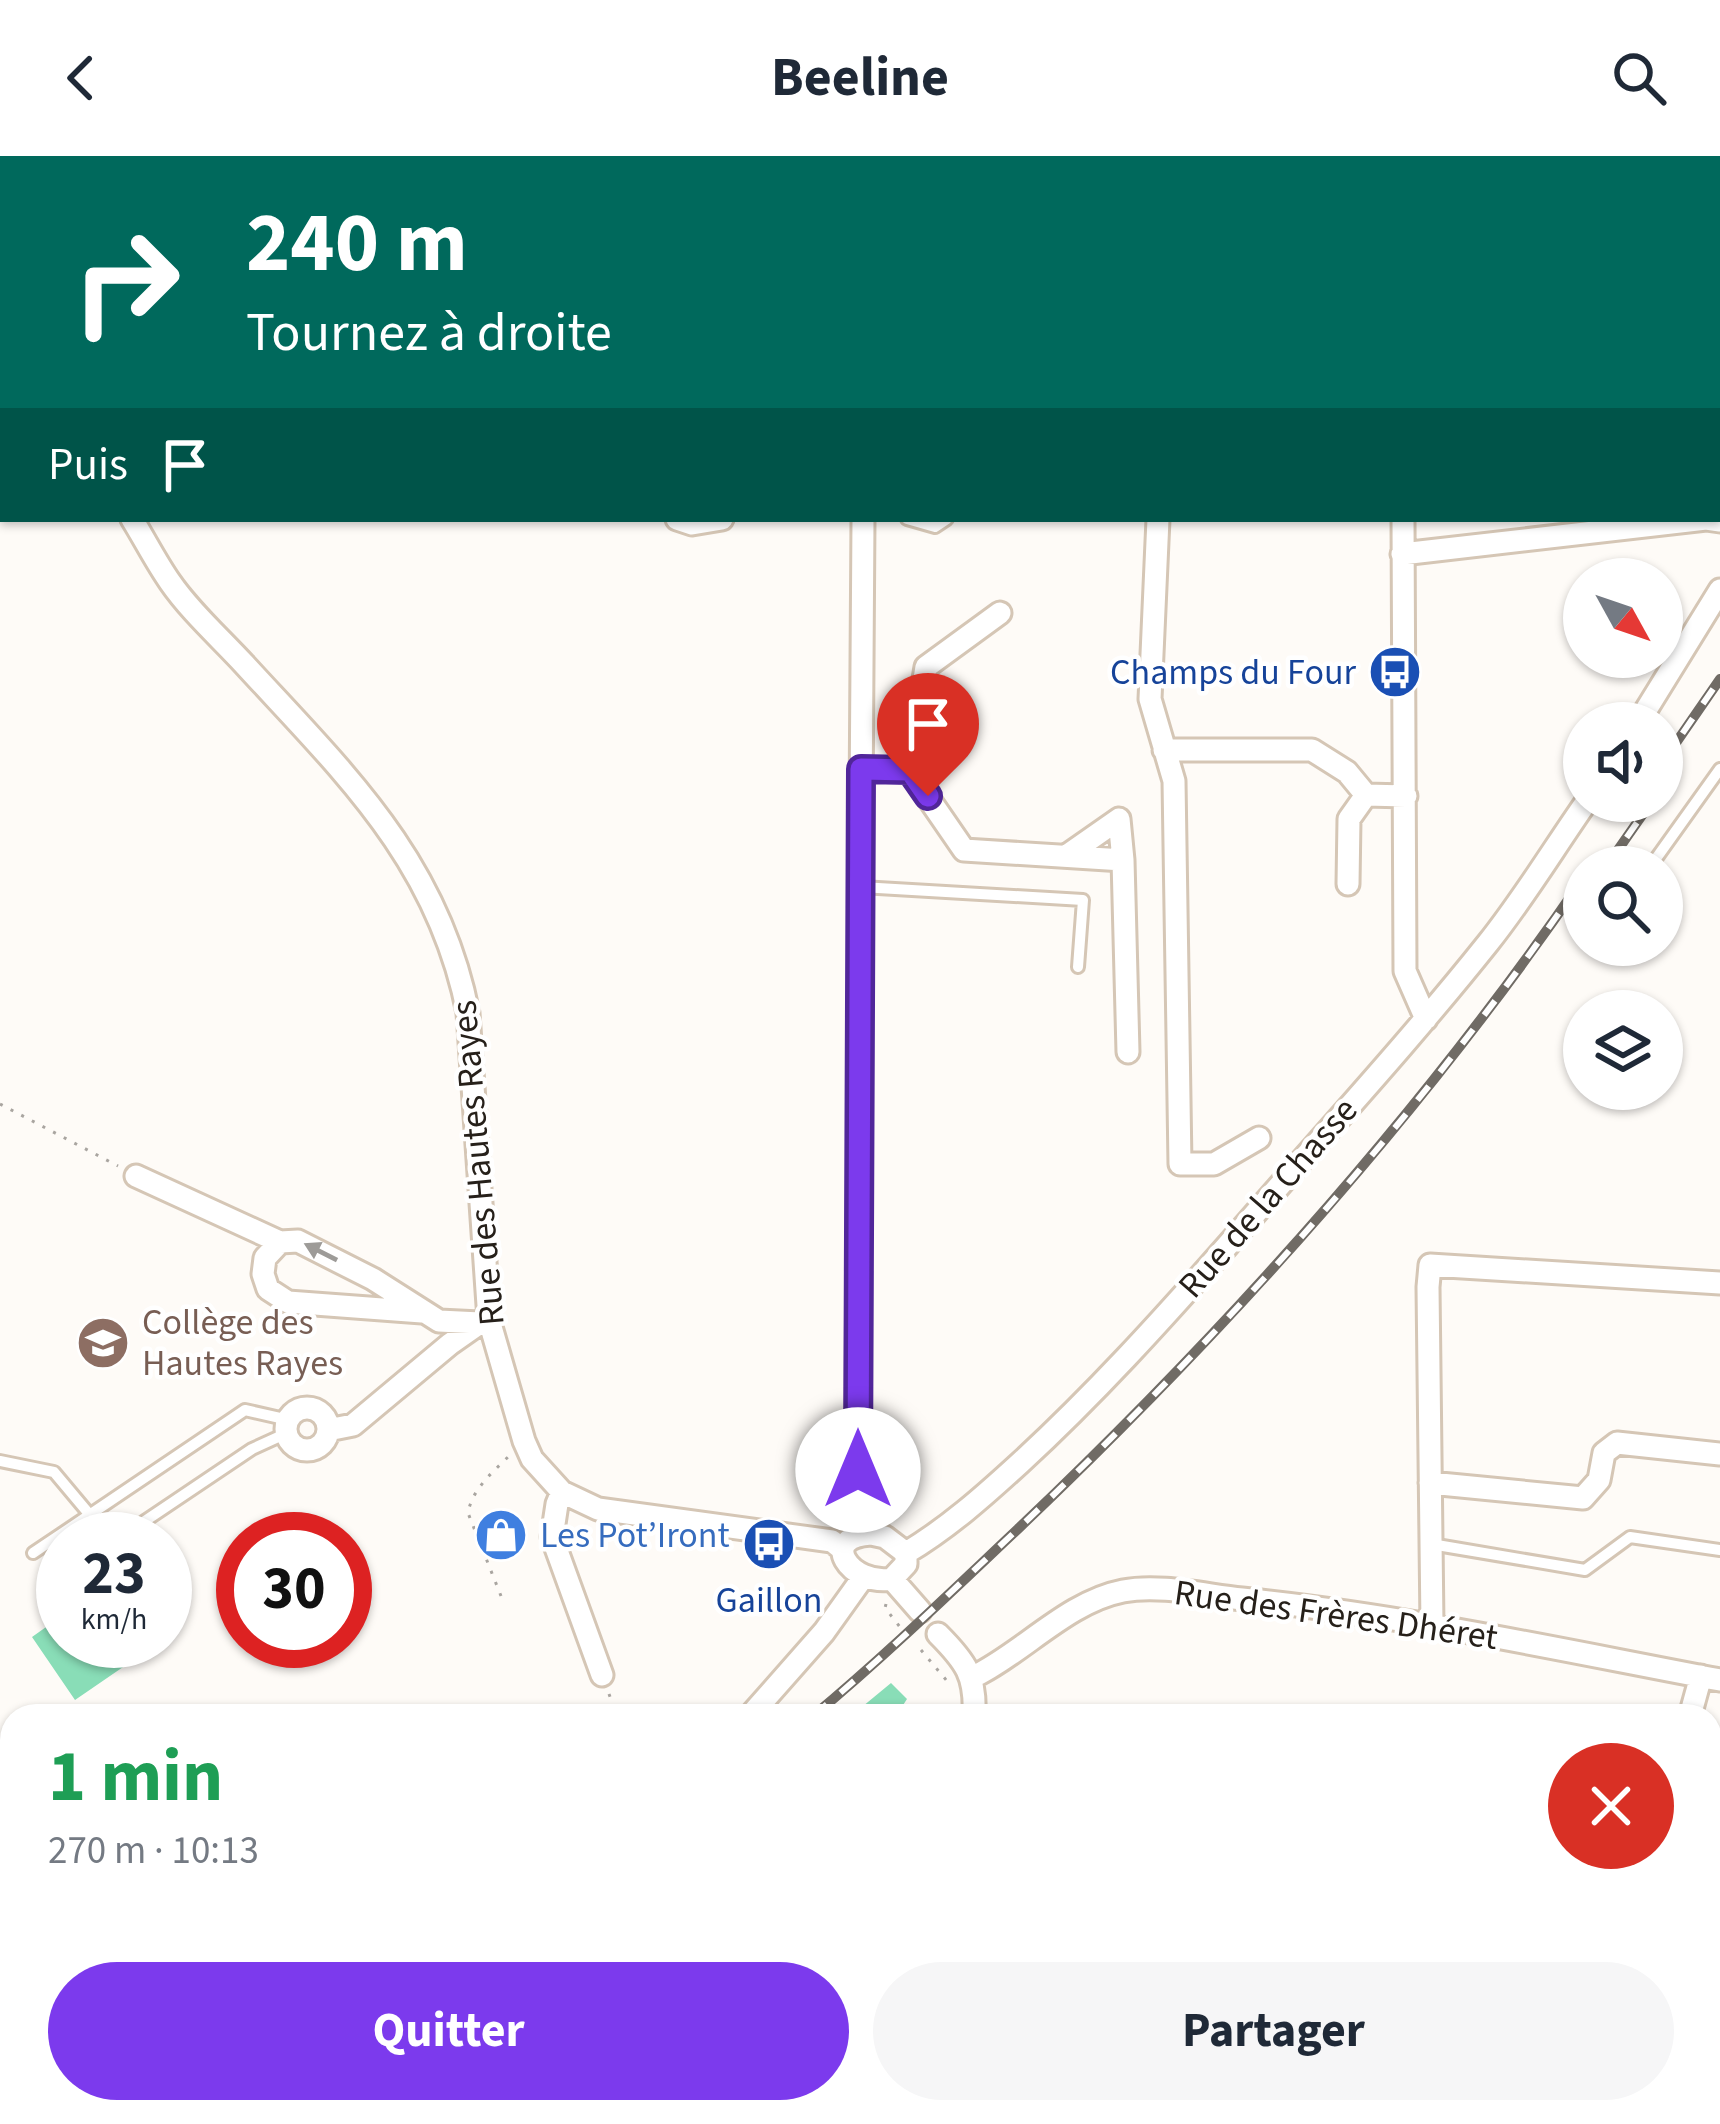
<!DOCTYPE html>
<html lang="fr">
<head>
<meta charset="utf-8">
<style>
	:root { --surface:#fff; --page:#f6f6f7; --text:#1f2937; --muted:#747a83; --accent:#7c3aed }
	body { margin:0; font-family:"Source Sans 3",sans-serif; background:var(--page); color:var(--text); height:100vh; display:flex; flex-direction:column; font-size:45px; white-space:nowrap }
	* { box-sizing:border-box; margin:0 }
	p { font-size:39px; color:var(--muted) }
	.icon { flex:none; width:66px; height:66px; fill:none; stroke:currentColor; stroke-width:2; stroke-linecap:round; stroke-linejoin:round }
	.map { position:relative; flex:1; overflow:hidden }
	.side { position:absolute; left:0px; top:1548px; width:1722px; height:420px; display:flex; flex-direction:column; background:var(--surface); border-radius:36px 36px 0 0; box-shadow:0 3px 9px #0004 }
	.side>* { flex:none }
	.hud { position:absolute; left:0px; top:0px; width:1722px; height:366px; box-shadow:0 3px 9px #0004; background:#00695c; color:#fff; overflow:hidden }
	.needle { width:78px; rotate:130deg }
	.tools { position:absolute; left:1563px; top:402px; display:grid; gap:24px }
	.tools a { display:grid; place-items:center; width:120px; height:120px; border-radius:50%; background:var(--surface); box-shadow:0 3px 9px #0004; font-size:60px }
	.speed { position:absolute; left:36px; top:1356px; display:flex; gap:24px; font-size:60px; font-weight:700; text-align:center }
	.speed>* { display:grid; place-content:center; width:156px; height:156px; border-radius:50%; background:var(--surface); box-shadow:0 3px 9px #0004; line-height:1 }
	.speed small { font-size:30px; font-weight:400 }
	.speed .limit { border:18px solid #d22; background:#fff; color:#111 }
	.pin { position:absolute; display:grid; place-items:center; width:102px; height:102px; color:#fff; margin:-123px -51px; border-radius:50% 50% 50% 0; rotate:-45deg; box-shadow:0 0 12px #0007 }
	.pin .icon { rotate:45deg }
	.me { position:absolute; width:132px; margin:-66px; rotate:0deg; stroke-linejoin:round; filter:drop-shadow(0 0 9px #0008) }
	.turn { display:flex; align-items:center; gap:42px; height:252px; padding:0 48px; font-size:54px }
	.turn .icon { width:156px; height:156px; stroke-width:2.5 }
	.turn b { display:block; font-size:84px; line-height:102px }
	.then { display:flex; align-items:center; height:114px; padding:0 48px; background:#0003; gap:24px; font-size:45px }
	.round { display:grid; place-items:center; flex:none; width:126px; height:126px; border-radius:63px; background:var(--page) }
	.headline { display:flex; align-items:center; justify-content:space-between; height:204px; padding:0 48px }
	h1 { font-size:72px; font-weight:700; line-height:90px; color:#1e9e55 }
	.primary-button { display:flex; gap:24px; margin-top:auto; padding:24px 48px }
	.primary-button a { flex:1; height:138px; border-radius:72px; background:var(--accent); color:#fff; font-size:48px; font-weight:700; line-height:138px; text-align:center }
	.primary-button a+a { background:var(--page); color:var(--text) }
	header { display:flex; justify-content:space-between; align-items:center; height:156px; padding:0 48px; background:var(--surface); font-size:54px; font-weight:700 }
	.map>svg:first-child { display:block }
	.green { fill:#89ddb7 }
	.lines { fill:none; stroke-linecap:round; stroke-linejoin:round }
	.lane-casing { stroke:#d5c6b5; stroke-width:16 }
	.street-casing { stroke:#d5c6b5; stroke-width:27 }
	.path { stroke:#a9a5a0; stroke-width:3; stroke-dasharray:3 9; stroke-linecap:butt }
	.lane { stroke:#fff; stroke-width:10 }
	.street { stroke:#fff; stroke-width:21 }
	.rail-casing { stroke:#706b65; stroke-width:10 }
	.rail { stroke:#fff; stroke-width:6; stroke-dasharray:18; stroke-linecap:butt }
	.oneway { fill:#9d9b98 }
	.route-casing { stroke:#51269a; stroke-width:30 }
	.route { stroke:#7c3aed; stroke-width:21 }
	.labels { text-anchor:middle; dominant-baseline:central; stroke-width:9; stroke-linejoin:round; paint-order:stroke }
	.transit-label { font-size:36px; fill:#164399; stroke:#fff; text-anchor:end }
	.street-label { font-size:36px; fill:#26201a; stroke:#fff }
	.education-label { font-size:36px; fill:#785e54; stroke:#fff; text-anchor:start }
	.shop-label { font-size:36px; fill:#366cbe; stroke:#fff; text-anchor:start }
</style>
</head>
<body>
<header><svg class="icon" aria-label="back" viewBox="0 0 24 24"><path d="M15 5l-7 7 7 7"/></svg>Beeline<svg class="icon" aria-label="search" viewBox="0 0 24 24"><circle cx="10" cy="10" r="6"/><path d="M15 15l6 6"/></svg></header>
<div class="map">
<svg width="1720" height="1968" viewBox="0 0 1720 1968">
	<rect width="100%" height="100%" fill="#fefbf7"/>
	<path class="green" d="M 63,1459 L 63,1485 L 161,1485 L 75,1544 L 32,1481 Z
		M 891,1527 L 907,1543 L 896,1560 L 851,1560 Z
		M 788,1956 L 896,1956 L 894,1968 L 795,1968 Z"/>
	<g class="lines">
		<g class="lane-casing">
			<path id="lane" d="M 1318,3 L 1322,0
				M 1565,3 L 1569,2
				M 907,363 L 935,371 L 947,363
				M 1650,711 L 1720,613
				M 861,731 L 1083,744 L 1078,811
				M 0,1305 L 54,1316 L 90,1359
				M 142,1367 L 252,1293 L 287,1277
				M 1431,1388 L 1585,1414 L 1630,1381 L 1720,1394
				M 33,1397 L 245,1254 L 289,1264"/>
		</g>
		<g class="street-casing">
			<path id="street" d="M 1417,0 L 1417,3
				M 99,3 L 102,0
				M 214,3 L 217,0
				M 723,3 L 726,0
				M 1100,3 L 1100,0
				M 3,151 L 1,161 L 3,173
				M 132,363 C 145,384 156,406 170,426 C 190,455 219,481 244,508 C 344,617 438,704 468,857 L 489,1164 L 524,1285 L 532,1303 L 562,1336 L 598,1353 L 832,1385 L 842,1393
				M 677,363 L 692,368 L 722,363
				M 1158,363 L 1150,543 L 1174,625 L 1180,1008 L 1214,1008 L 1259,982
				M 1403,363 L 1405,815 L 1426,863
				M 1402,398 L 1706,363 L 1720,365
				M 1000,457 L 926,511 L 909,614 L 964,694 L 1123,704 L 1119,663 L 1066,700
				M 1638,567 L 1720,434
				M 1164,594 L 1312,594 L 1347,616 L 1366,639 L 1406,640
				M 861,613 L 909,614
				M 1123,704 L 1128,896
				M 1348,728 L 1349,663 L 1366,639
				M 136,1020 L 280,1086
				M 422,1156 L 288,1146 L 268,1133 L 263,1118 L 265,1102 L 280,1086 L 298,1085 L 373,1123 L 439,1165 L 480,1167 L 489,1164
				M286 1273a21 21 0 1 1 42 0a21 21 0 1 1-42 0Z
				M 328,1274 L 353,1269 L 450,1188 L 480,1167
				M 1430,1327 L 1583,1342 L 1599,1324 L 1604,1297 L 1617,1287 L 1720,1298
				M 562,1336 L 557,1348 L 552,1381 L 602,1519
				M 871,1378 L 885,1381 L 906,1397 L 906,1408 L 892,1423 C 850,1430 817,1381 871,1378 Z
				M 856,1379 L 863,363
				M 906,1397 C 948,1372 984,1340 1020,1307 C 1094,1239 1161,1165 1227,1090 C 1314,989 1405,891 1488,787 C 1524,742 1554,692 1587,645
				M 892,1423 L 920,1455
				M 1432,1469 L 1428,1131 L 1430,1109 L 1720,1127
				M 938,1478 C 966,1506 976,1520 974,1560
				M 973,1521 C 1023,1497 1067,1446 1123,1435 C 1160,1428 1204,1439 1242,1443 C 1402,1459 1561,1494 1720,1524
				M 750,1560 L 824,1476 L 864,1420
				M 1690,1560 L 1701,1520
				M 920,1968 L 922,1956
				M 1269,1968 L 1270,1956
				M 1489,1968 L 1490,1956
				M 1599,1968 L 1601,1956"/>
		</g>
		<path class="path" d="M 0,948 L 118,1010
			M 501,1440 L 468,1357 C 472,1333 493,1316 510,1299
			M 886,1448 L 885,1452 L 900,1471
			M 921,1494 L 947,1525
			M 609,1538 L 617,1560
			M 219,1968 L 236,1956
			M 629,1968 L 653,1956"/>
		<use href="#lane" class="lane"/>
		<use href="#street" class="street"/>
		<g class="rail-casing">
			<path id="rail" d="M 1662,607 L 1720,523
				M 1606,711 L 1652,645
				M 813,1560 C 885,1500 952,1435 1020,1371 C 1229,1172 1421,959 1584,721
				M 292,1968 L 309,1956"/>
		</g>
		<use href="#rail" class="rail"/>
	</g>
	<defs><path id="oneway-solid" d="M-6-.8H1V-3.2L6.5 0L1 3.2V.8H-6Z" transform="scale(3)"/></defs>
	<use class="oneway" href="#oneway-solid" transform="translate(321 1096) rotate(-153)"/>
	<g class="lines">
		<g class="route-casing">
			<path id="route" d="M 858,1314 L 861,613 L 910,614 L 928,640"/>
		</g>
		<use href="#route" class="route"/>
	</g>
	<defs>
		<g id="bus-disc" transform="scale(2.7)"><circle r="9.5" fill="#1a4fb4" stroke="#fff"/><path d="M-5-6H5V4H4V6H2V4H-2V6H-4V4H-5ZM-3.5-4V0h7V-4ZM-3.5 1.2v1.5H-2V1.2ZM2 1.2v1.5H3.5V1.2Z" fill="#fff"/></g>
		<g id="school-disc" transform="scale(2.7)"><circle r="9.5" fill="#8d6e63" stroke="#fff"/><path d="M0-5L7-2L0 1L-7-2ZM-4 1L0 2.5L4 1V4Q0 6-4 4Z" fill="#fff"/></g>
		<g id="shop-disc" transform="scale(2.7)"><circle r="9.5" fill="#3f7fe0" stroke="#fff"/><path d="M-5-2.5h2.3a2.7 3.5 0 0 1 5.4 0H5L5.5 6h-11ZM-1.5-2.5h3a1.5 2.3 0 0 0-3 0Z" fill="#fff"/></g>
	</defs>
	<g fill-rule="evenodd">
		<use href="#bus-disc" x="1395" y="516"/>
		<use href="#school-disc" x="103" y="1187"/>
		<use href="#shop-disc" x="501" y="1379"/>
		<use href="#bus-disc" x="769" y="1388"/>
	</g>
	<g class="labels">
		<g class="transit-label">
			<text x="1356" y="516">Champs du Four</text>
			<text x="769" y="1444" text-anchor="middle">Gaillon</text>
		</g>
		<g class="street-label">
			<text transform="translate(478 1007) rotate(-95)">Rue des Hautes Rayes</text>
			<text transform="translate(1268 1042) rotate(-49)">Rue de la Chasse</text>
			<text transform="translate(1336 1459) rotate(8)">Rue des Frères Dhéret</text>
		</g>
		<g class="education-label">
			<text x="142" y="1166">Collège des<tspan x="142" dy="41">Hautes Rayes</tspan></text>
		</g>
		<g class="shop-label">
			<text x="540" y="1379">Les Pot’Iront</text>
		</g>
	</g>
</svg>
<div class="tools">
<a><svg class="needle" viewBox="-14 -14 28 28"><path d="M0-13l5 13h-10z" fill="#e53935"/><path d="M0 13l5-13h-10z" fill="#747a83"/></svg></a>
<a><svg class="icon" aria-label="sound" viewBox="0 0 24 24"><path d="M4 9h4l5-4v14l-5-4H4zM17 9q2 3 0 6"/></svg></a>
<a><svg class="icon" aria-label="search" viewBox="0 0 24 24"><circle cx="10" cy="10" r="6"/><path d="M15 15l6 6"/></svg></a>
<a><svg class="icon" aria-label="layers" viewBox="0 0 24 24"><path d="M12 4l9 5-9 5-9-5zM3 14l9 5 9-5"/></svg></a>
</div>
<div class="speed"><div>23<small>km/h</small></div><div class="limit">30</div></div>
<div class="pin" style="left:928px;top:640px;background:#d93025"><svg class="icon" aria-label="arrive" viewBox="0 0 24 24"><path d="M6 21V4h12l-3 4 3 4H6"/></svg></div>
<svg class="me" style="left:858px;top:1314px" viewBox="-20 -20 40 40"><circle r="19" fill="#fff"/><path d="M0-13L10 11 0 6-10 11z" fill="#7c3aed"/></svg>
<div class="hud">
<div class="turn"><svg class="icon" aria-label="right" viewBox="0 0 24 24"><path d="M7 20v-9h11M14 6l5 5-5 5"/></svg><div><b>240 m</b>Tournez à droite</div></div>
<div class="then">Puis<svg class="icon" aria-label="arrive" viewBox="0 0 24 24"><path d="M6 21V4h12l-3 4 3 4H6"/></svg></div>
</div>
<section class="side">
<div class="headline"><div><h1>1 min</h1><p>270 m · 10:13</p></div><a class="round" style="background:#d93025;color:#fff"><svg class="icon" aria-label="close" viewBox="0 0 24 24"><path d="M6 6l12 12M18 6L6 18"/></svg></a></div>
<div class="primary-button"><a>Quitter</a><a>Partager</a></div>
</section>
</div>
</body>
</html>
